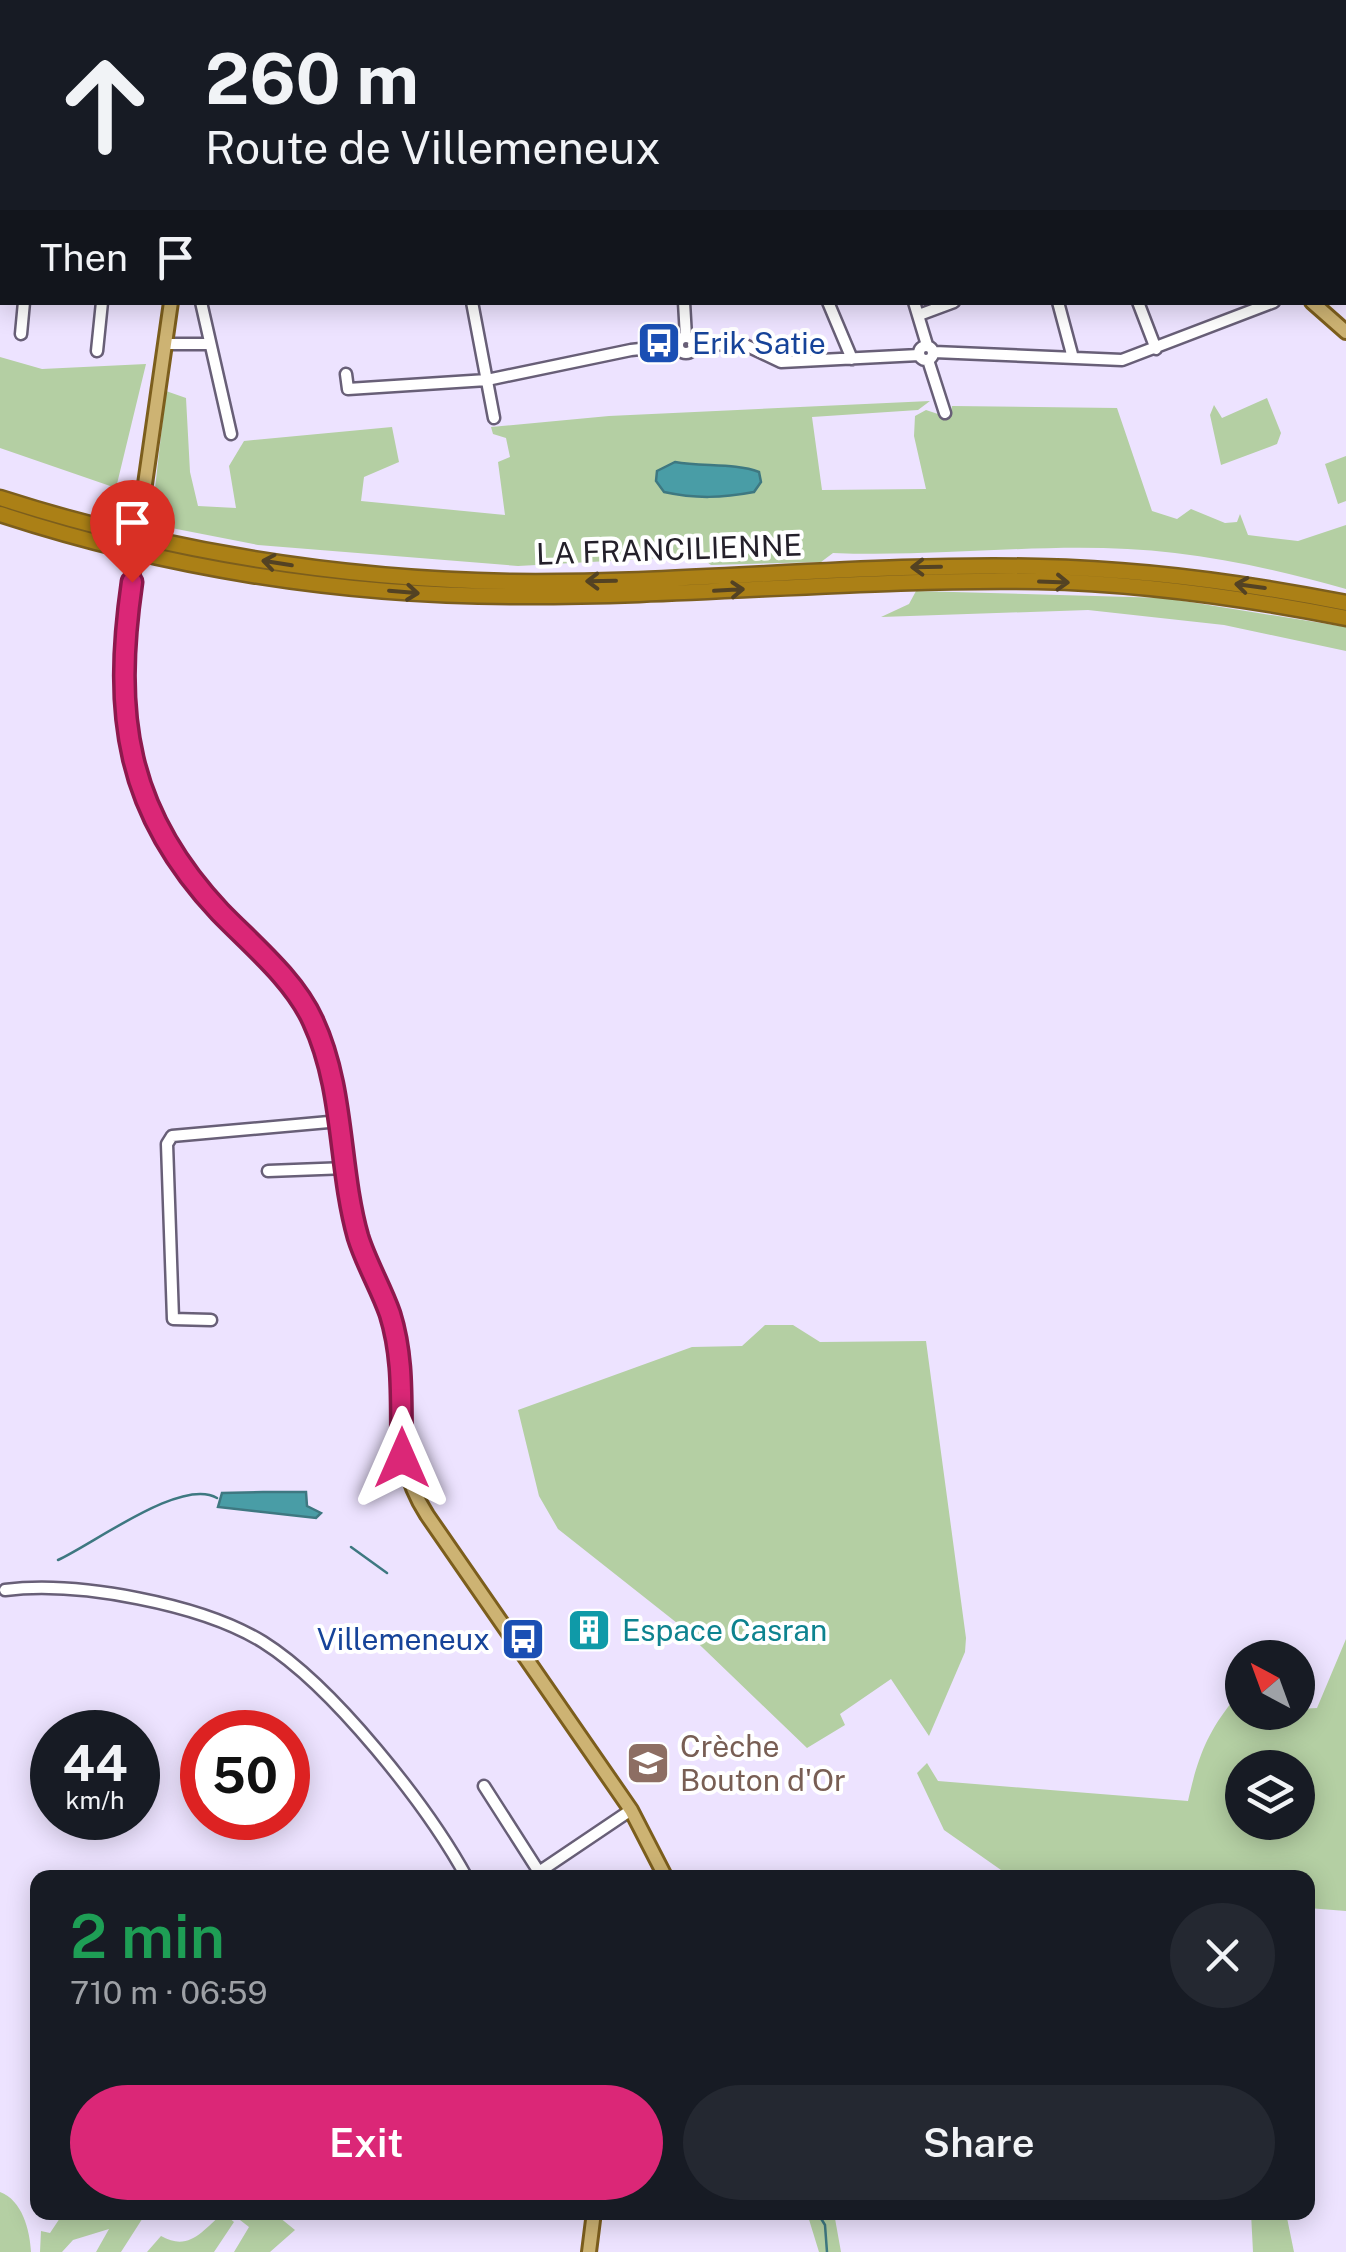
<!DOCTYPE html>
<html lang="en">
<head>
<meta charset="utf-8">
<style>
	:root { --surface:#171b24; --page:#242831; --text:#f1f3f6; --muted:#9ea1a6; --accent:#db2777 }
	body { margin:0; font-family:"Public Sans",sans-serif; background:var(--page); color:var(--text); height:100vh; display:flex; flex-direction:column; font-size:38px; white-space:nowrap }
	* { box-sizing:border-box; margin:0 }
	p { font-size:32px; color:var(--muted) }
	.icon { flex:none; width:55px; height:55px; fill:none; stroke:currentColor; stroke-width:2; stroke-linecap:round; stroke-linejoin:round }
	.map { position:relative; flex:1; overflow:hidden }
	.panel { position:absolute; left:30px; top:1870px; width:1285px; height:350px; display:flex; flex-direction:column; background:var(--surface); border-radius:20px; box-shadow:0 5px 25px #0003 }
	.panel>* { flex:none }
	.banner { position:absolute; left:0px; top:0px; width:1348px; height:305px; box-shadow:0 5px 25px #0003; background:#171b24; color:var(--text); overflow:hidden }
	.needle { width:65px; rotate:319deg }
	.buttons { position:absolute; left:1225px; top:1640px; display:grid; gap:20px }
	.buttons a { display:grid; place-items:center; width:90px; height:90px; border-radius:50%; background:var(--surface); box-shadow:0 5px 25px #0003; font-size:50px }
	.speed { position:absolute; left:30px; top:1710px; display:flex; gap:20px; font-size:50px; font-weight:700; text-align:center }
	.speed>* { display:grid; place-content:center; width:130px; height:130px; border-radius:50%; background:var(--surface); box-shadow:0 5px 25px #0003; line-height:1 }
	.speed small { font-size:25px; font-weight:400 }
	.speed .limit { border:15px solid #d22; background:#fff; color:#111 }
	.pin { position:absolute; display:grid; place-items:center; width:85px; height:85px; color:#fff; margin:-102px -42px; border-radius:50% 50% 50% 0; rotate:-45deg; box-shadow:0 0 10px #0007 }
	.pin .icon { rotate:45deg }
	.me { position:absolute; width:110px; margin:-55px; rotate:0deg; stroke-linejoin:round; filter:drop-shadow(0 0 8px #0008) }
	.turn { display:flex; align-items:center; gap:35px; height:210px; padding:0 40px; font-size:45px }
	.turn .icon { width:130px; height:130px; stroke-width:2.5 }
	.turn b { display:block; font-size:70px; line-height:85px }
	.then { display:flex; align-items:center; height:95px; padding:0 40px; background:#0003; gap:20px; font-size:38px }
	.round { display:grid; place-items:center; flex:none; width:105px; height:105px; border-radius:52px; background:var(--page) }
	.headline { display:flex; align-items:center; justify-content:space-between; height:170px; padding:0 40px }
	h1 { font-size:60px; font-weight:600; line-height:75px; color:#1e9e55 }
	.cta { display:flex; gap:20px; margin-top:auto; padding:20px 40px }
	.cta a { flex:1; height:115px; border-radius:60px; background:var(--accent); color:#fff; font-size:40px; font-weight:600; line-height:115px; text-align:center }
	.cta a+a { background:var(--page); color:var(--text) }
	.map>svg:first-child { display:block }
	.green { fill:#b4cfa3; fill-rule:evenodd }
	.water { fill:#499da6; stroke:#3e7881; stroke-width:2.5 }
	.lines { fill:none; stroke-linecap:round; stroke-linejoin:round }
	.stream { stroke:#3e7881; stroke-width:2.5 }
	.minor-casing { stroke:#685f77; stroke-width:15 }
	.major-casing { stroke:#7c5e1d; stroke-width:18 }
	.highway-casing { stroke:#7c5e1d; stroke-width:19 }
	.minor { stroke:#fff; stroke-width:10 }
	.major { stroke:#cdb373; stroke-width:12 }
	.highway { stroke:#ab8016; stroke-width:14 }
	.major-bridge-casing { stroke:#7c5e1d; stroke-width:18; stroke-linecap:butt }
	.major-bridge { stroke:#cdb373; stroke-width:12 }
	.oneway { stroke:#534223 }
	.route-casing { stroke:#8e194d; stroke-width:25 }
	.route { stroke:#db2777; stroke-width:18 }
	.labels { text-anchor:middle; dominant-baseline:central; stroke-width:8; stroke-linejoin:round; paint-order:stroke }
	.transit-label { font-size:30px; fill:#164399; stroke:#fff; text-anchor:start }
	.street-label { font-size:30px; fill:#24202a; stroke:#fff }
	.culture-label { font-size:30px; fill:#0d838f; stroke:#fff; text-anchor:start }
	.education-label { font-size:30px; fill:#785e54; stroke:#fff; text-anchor:start }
</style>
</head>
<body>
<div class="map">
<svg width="1346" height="2252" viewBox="0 0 1346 2252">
	<rect width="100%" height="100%" fill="#ede3ff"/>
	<path class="green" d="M 0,357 L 42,369 L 146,364 L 116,488 L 0,448 Z
		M 166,391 L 186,398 L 190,472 L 198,506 L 236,508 L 229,466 L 244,441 L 392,427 L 399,462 L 364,477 L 361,501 L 505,515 L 498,462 L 510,457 L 506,438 L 493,434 L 491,427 L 609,416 L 930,401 L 918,410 L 812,417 L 822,490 L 926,489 L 914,436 L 915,416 L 926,410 L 950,418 L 952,406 L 1117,408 L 1152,511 L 1177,519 L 1191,509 L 1225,523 L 1237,522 L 1240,514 L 1248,535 L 1298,541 L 1346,525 L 1346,589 C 1290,573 1233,560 1175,553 C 1062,539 946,558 833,553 L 821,562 L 711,565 L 699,556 L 518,566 L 258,545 L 151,524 ZM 703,467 L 745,467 L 663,491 L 656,481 L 657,471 Z
		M 1267,398 L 1281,433 L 1277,444 L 1221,465 L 1210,415 L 1214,405 L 1222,418 Z
		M 1346,456 L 1346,501 L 1338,504 L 1325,464 Z
		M 916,591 L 1165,598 L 1346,627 L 1346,651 L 1224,625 L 1088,610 L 881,617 L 909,604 Z
		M 765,1325 L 793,1325 L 820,1342 L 926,1341 L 966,1638 L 965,1652 L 929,1736 L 891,1679 L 840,1714 L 845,1725 L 807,1748 L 677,1623 L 558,1529 L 539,1496 L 518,1410 L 692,1347 L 742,1346 Z
		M 1346,1639 L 1346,1911 L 1308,1908 L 1308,1878 L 1011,1877 L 944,1830 L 917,1773 L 927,1763 L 938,1781 L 1188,1801 C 1197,1761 1206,1734 1232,1702 L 1242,1703 L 1242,1712 L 1317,1708 ZM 1242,1768 L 1298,1768 L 1298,1822 L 1242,1822 Z
		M 0,2192 C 22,2200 30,2230 31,2252 L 0,2252 Z
		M 64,2212 L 146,2212 L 146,2213 L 121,2252 L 96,2252 L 109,2229 L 73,2240 L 62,2252 L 40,2252 L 41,2231 L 50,2233 Z
		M 223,2213 L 234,2222 L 214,2252 L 147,2252 L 161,2236 C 189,2252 202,2231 223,2213 Z
		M 231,2213 L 274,2213 L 295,2230 L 270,2252 L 234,2252 L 249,2227 Z
		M 807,2213 L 834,2213 L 841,2252 L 819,2252 Z
		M 1251,2213 L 1286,2213 L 1294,2252 L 1253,2252 Z"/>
	<path class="water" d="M 675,462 C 702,467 735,463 759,472 L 761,482 L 754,492 C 722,498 696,499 664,492 L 656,481 L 657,471 Z
		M 263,1492 L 306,1492 L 307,1506 L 321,1513 L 316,1518 L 218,1507 L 222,1493 Z"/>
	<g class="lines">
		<path class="stream" d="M 351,1547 L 387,1573
			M 58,1560 C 95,1543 182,1477 217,1498
			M 817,2212 L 825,2225 L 827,2252"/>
		<g class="minor-casing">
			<path id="minor" d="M 441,0 L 442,2
				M 1185,0 L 1188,2
				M 811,2 L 812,0
				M 0,171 L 2,172
				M 1345,214 L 1346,213
				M 201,302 L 231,434
				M 472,302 L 494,418
				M 684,302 L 686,337
				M 828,302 L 852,359
				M 914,302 L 927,345
				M 1058,302 L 1073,358
				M 1138,302 L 1156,349
				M 919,315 L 954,302
				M 21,334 L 24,302
				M678 345a8 8 0 1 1 16 0a8 8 0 1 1-16 0Z
				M 167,344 L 210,344
				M 693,345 L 743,344 L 781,362 L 919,355
				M919 353a7 7 0 1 1 14 0a7 7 0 1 1-14 0Z
				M 97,351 L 102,302
				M 934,352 L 1122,360 L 1274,302
				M 928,360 L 945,413
				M 346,374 L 348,389 L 487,380 L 631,350 L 678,345
				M 268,1171 L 347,1168
				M 211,1320 L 173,1319 L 167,1144 L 172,1136 L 340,1121
				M 5,1590 C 78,1581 201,1604 263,1642 C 333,1686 427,1805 467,1878
				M 484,1786 L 539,1872 L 631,1810"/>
		</g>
		<g class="major-casing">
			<path id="major" d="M 949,0 L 952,2
				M 153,2 L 153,0
				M 1312,302 L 1346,332
				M 142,505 L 171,302
				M 132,581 C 110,733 128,814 235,927 C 269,963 307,998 324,1047 C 345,1106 343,1172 358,1233 C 367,1273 390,1307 397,1347 C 410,1413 388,1455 427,1515 L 631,1810 L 666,1878
				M 589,2252 L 594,2212"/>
		</g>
		<g class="highway-casing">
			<path id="highway" d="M 0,498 C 165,551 338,579 512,582 C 688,584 863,563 1039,567 C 1142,569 1245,583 1346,603
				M 0,514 C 165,568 341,596 515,596 C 689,597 863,578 1038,581 C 1141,583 1245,598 1346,618"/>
		</g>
		<use href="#minor" class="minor"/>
		<use href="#major" class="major"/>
		<use href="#highway" class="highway"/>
		<g class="major-bridge-casing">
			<path id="major-bridge" d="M 132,581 L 142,505"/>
		</g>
		<use href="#major-bridge" class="major-bridge"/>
	</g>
	<defs><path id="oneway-shaft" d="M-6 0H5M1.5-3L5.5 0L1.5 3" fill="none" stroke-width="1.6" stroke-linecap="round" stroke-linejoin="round" transform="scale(2.5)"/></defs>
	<g class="oneway">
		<use href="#oneway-shaft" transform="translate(277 563) rotate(-171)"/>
		<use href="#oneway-shaft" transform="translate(926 567) rotate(179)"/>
		<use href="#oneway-shaft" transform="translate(601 581) rotate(179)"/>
		<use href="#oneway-shaft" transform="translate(1054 582) rotate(2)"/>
		<use href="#oneway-shaft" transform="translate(1250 586) rotate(-172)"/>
		<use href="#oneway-shaft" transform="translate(729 590) rotate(-3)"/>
		<use href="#oneway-shaft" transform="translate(404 592) rotate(5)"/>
	</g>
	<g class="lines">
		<g class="route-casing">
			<path id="route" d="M 132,582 C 113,714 125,811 220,912 C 252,945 294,979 313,1021 C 345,1090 338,1166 358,1237 C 366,1263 381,1288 390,1314 C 405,1362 400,1409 402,1458"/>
		</g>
		<use href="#route" class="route"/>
	</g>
	<defs>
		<g id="bus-square" transform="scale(2.25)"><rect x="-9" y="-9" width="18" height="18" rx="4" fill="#1a4fb4" stroke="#fff"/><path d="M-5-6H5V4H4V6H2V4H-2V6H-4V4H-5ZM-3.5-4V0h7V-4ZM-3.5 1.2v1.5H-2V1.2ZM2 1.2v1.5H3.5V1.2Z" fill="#fff"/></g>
		<g id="building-square" transform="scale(2.25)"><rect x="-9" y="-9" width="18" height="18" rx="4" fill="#0f9aa8" stroke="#fff"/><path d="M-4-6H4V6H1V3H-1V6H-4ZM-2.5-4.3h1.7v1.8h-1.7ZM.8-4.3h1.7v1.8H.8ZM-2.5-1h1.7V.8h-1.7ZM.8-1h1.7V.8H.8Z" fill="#fff"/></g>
		<g id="school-square" transform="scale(2.25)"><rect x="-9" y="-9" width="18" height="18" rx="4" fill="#8d6e63" stroke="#fff"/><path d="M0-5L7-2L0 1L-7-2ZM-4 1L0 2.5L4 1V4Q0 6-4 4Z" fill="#fff"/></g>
	</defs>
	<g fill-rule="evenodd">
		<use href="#bus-square" x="659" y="343"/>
		<use href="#building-square" x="589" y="1630"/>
		<use href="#bus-square" x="523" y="1639"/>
		<use href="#school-square" x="648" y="1763"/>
	</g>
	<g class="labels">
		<g class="transit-label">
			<text x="692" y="343">Erik Satie</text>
			<text x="490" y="1639" text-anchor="end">Villemeneux</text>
		</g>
		<g class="street-label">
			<text transform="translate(669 549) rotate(-2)">LA FRANCILIENNE</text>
		</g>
		<g class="culture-label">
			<text x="622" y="1630">Espace Casran</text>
		</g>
		<g class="education-label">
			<text x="680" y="1746">Crèche<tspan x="680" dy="34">Bouton d'Or</tspan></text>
		</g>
	</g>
</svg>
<div class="buttons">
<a><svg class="needle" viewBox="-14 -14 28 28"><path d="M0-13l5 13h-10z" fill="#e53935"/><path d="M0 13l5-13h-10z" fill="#9ea1a6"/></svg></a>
<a><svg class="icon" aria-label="layers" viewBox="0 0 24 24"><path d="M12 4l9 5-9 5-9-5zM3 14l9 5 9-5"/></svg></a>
</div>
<div class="speed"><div>44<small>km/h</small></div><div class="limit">50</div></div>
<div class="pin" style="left:132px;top:582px;background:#d93025"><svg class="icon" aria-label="arrive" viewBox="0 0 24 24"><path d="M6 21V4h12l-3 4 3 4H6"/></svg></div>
<svg class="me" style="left:402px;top:1458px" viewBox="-20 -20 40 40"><path d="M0-17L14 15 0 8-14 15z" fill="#db2777" stroke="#fff" stroke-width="4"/></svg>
<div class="banner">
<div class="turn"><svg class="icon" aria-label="ahead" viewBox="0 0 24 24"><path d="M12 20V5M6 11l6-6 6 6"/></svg><div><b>260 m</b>Route de Villemeneux</div></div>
<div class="then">Then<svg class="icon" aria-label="arrive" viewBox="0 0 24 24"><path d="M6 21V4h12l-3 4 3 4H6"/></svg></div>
</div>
<section class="panel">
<div class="headline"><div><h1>2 min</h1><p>710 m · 06:59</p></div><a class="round"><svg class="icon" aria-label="close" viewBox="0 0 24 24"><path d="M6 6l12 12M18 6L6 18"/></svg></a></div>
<div class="cta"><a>Exit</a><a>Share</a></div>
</section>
</div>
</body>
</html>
